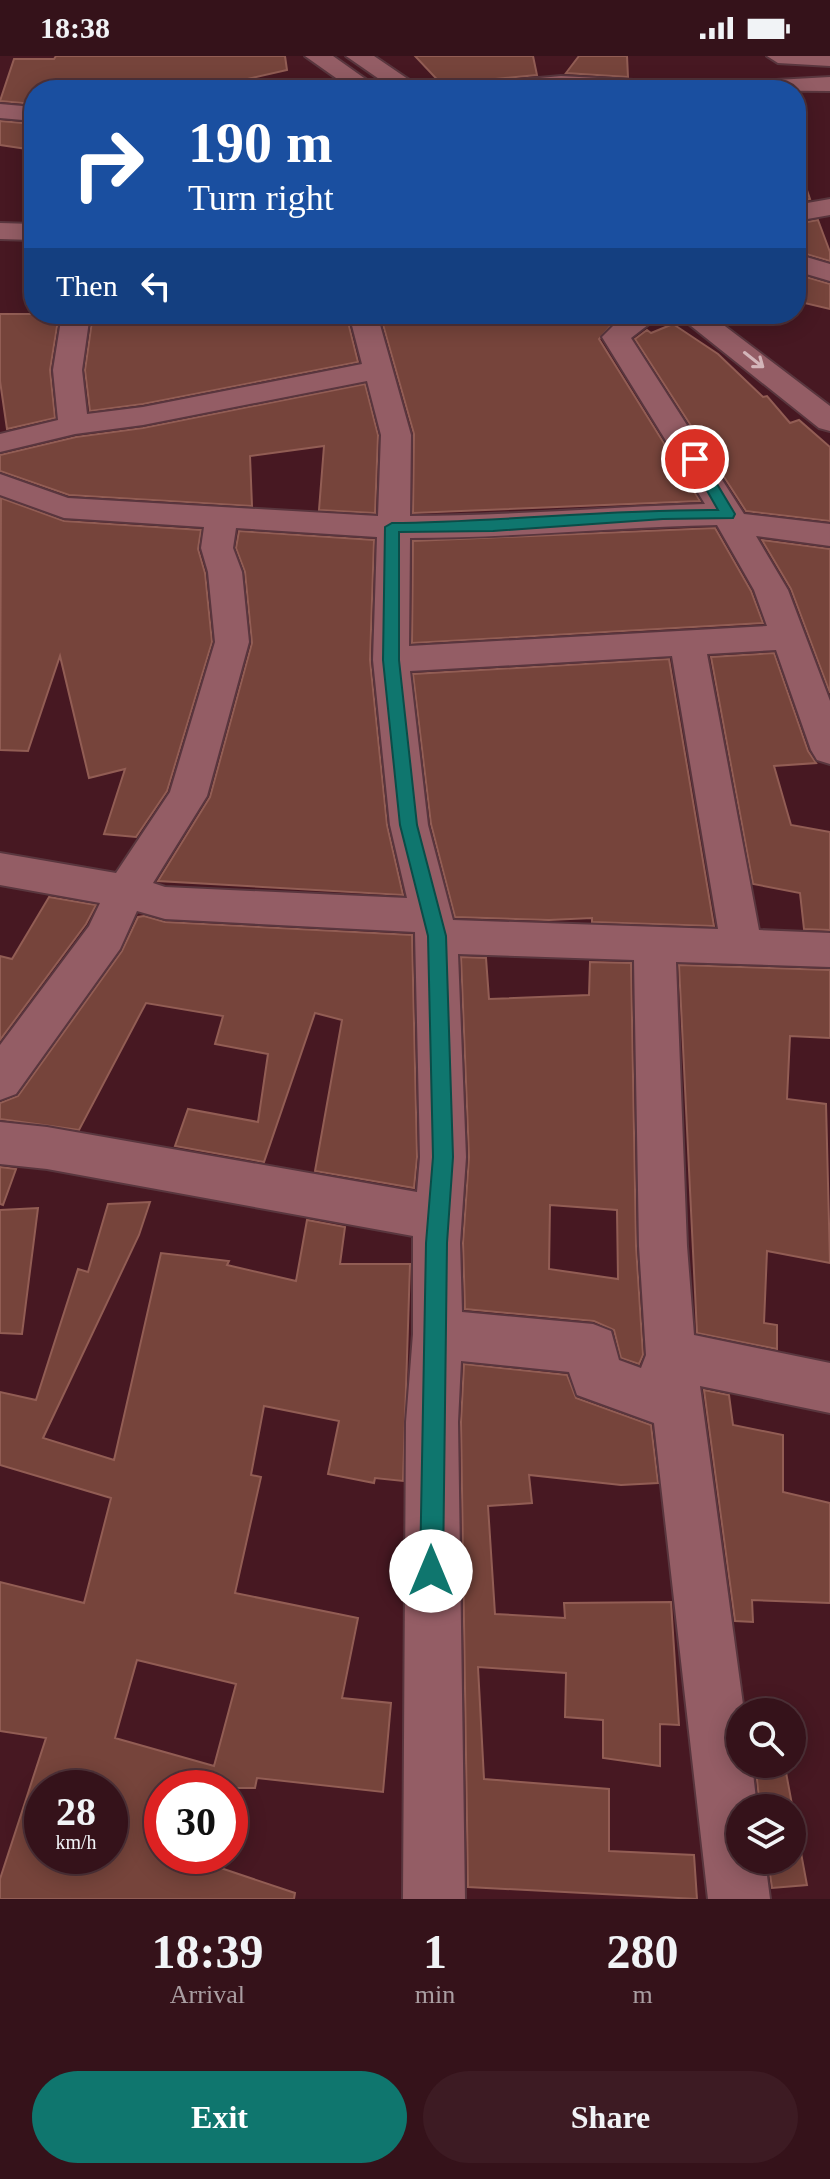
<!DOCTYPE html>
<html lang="en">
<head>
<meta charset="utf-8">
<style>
	:root { --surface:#35121a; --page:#3d1b23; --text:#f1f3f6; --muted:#aa9ea2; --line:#4f3239; --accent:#0f766e }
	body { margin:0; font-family:Georgia,serif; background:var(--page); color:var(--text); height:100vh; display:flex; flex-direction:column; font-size:30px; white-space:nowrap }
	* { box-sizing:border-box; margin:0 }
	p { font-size:26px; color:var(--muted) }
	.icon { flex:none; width:44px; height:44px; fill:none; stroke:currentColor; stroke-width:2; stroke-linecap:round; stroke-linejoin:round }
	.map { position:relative; height:1843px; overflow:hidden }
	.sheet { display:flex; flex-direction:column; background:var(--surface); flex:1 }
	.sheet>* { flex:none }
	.banner { position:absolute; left:24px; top:24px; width:782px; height:244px; border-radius:32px; box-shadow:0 4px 20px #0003,0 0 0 2px var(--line); background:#1a4fa0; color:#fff; overflow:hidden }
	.tools { position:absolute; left:726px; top:1642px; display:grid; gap:16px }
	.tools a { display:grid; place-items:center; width:80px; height:80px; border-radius:50%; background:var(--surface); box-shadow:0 4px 20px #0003,0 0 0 2px var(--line); font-size:40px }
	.speed { position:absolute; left:24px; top:1714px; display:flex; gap:16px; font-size:40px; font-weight:700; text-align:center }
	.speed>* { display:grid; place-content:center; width:104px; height:104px; border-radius:50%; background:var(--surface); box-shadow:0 4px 20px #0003,0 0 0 2px var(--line); line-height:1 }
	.speed small { font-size:20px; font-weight:400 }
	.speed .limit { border:12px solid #d22; background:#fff; color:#111 }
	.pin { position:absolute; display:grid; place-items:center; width:68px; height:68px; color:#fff; margin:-34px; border:4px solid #fff; border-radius:50%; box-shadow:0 2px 8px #0007 }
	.me { position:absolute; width:88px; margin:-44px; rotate:0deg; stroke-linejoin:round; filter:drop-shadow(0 0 6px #0008) }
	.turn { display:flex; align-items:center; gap:28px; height:168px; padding:0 32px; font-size:36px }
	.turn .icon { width:104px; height:104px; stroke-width:2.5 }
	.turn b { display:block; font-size:56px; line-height:68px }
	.then { display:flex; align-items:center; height:76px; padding:0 32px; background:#0003; gap:16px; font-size:30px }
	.eta { display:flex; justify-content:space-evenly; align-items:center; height:136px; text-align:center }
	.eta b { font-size:48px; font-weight:700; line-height:56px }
	.action { display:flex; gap:16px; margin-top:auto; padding:16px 32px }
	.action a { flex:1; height:92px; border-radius:48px; background:var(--accent); color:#fff; font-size:32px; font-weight:700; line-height:92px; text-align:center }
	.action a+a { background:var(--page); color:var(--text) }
	.status { display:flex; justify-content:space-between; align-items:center; height:56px; padding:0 40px; background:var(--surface); direction:ltr }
	.status svg { height:22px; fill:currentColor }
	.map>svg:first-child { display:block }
	.building { fill:#76443b; stroke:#925d54; stroke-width:2; fill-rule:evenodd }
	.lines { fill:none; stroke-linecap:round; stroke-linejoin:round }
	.minor-casing { stroke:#59363e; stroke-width:4 }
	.tertiary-casing { stroke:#59363e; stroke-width:4 }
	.minor { fill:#945d65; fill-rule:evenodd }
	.tertiary { fill:#945d65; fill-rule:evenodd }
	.oneway { stroke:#d3b5b9 }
	.route { fill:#0f766e; stroke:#0a4d48; stroke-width:2 }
</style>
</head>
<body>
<div class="status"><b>18:38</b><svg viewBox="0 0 49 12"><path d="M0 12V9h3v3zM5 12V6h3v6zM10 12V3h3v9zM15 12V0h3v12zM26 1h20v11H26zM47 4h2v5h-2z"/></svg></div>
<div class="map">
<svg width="830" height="1843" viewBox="0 0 830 1843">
	<rect width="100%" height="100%" fill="#471822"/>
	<path class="building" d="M 56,0 L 285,0 L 287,14 L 199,34 L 34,34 L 34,48 L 0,45 L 14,3 L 54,3 Z
		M 415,0 L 533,0 L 537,19 L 485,24 L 446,33 Z
		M 579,0 L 627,0 L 628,21 L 566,17 Z
		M 0,65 L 34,68 L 34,94 L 0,89 Z
		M 800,114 L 810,143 L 796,146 L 796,115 Z
		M 818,164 L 830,196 L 830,205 L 796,195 L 796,168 Z
		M 796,218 L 830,228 L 830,253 L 796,245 Z
		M 0,258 L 59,258 L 50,314 L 55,362 L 7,373 L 0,325 Z
		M 93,258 L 346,258 L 358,306 L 143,348 L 90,355 L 85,314 Z
		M 380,258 L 400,258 L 401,263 L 490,258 L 621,258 L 599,283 L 700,445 L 413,457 L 414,378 Z
		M 673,268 L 718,298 L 763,341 L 767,340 L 790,367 L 799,364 L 830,391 L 830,465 L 746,455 L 635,283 L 647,274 L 651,277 Z
		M 365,328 L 378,379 L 375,457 L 319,454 L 324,390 L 250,400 L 252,450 L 69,439 L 0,415 L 0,399 L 76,381 L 143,372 Z
		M 1,442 L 64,465 L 201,474 L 198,493 L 205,517 L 212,586 L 167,735 L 136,781 L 104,778 L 125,713 L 89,722 L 60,600 L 28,695 L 0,694 Z
		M 715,472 L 751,535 L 763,567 L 412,587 L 413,485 Z
		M 239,475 L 374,484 L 370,604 L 387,769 L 403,839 L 158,825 L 210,741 L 252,587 L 245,516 L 236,492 Z
		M 762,484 L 830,493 L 830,637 L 791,533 Z
		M 774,597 L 808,695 L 816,707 L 774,710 L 791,769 L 830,776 L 830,874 L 804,873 L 800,837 L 753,828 L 711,601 Z
		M 669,603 L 714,870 L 592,866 L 592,862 L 549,864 L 455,861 L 431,768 L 413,618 Z
		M 49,841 L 96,849 L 86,868 L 0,984 L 0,900 L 12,903 Z
		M 144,860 L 165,866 L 412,879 L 417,1101 L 414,1132 L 315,1115 L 342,964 L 315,957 L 264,1106 L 175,1090 L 188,1053 L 258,1066 L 268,998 L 215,988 L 223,960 L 146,947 L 79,1074 L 0,1063 L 0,1047 L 18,1040 L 122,895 L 138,861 Z
		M 461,901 L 486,902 L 489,943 L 589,939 L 590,906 L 631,907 L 636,1190 L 643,1299 L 639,1308 L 621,1302 L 614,1274 L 594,1265 L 465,1253 L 463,1187 L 469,1101 ZM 550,1149 L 617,1154 L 618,1223 L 549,1213 Z
		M 679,909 L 830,914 L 830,982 L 790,980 L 787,1043 L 826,1048 L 830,1207 L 767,1195 L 764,1267 L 777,1269 L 777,1293 L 697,1277 Z
		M 0,1111 L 16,1113 L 3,1149 L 0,1148 Z
		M 150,1146 L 139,1179 L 43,1382 L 114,1404 L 161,1197 L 229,1205 L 227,1209 L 296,1225 L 307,1164 L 345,1171 L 340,1208 L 410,1208 L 403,1425 L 375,1422 L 374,1427 L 328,1418 L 339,1365 L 264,1350 L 251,1419 L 261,1421 L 235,1537 L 358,1562 L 342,1642 L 391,1647 L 383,1736 L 257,1722 L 255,1732 L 162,1732 L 162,1800 L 185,1800 L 295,1837 L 294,1843 L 0,1843 L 0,1823 L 46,1682 L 0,1675 L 0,1526 L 84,1547 L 111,1442 L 0,1409 L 0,1336 L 36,1344 L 78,1213 L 88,1216 L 108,1148 ZM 137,1604 L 236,1628 L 214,1710 L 115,1682 ZM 42,1732 L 110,1732 L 110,1800 L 42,1800 Z
		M 38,1152 L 22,1278 L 0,1277 L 0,1154 Z
		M 464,1308 L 567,1319 L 576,1342 L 651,1369 L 658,1427 L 621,1429 L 529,1419 L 532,1447 L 488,1450 L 495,1558 L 565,1562 L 564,1547 L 671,1546 L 679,1669 L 660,1668 L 660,1710 L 603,1702 L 603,1664 L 565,1661 L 566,1617 L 478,1611 L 484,1723 L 609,1733 L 609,1795 L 694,1799 L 697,1843 L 468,1831 L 461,1366 Z
		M 704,1334 L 729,1339 L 733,1369 L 783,1379 L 783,1436 L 830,1447 L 830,1547 L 752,1544 L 753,1566 L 735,1565 Z
		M 785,1711 L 807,1829 L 772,1832 L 768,1804 L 792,1804 L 792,1752 L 760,1752 L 756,1714 Z"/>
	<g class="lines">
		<g class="minor-casing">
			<path id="minor" d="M 767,0 L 830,0 L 830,10 L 778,7 Z
				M 561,20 L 688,27 L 700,34 L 473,34 L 485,27 Z
				M 830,21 L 830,35 L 709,34 L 721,27 Z
				M 0,48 L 34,51 L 34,65 L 0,62 Z
				M 830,143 L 830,159 L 796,165 L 796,149 Z
				M 0,167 L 34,168 L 34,184 L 0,183 Z
				M 796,198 L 830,208 L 830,225 L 796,215 Z
				M 62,258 L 90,258 L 82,314 L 87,358 L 143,351 L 362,308 L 349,258 L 377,258 L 411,379 L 410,460 C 509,460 607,451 705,448 L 602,281 L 625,258 L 662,258 L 631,282 L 744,458 L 830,468 L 830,490 L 756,480 L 788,534 L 830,645 L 830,708 L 817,704 L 811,694 L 776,594 L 707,598 L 759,874 L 830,877 L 830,911 L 676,906 L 687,1190 L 694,1279 L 830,1307 L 830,1357 L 700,1330 L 744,1656 L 740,1656 L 740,1708 L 752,1708 L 757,1752 L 740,1752 L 740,1804 L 765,1804 L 770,1843 L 708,1843 L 654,1367 L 577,1339 L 569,1316 L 461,1305 L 458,1366 L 465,1843 L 403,1843 L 406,1366 L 413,1278 L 413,1180 L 47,1113 L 0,1108 L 0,1066 L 47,1071 L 417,1136 L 420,1101 L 415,876 L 165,863 L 137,855 L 120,893 L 16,1038 L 0,1044 L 0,989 L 89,870 L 100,847 L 0,829 L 0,797 L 116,817 L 170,736 L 215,586 L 208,516 L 201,492 L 204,471 L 64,462 L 0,439 L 0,418 L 68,442 L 378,460 L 381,379 L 367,325 L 143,369 L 75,378 L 0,396 L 0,378 L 58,364 L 53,314 ZM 717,469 L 754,534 L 767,570 L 409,590 L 410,482 C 513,482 614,471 717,469 ZM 236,472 L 377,481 L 373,604 L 390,769 L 407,842 L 165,831 L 153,827 L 207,740 L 249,586 L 242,516 L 233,492 ZM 672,600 L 718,873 L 453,864 L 428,769 L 410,615 ZM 458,898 L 634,904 L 639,1190 L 646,1299 L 641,1312 L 619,1304 L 611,1275 L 593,1268 L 462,1256 L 460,1187 L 466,1101 Z"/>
		</g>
		<g class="tertiary-casing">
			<path id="tertiary" d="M 305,0 L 333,0 L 381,34 L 353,34 Z
				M 346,0 L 374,0 L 424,34 L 395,34 Z
				M 676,258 L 709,258 L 830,350 L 830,375 L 819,372 Z"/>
		</g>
		<use href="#minor" class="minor"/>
		<use href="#tertiary" class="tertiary"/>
	</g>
	<defs><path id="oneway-shaft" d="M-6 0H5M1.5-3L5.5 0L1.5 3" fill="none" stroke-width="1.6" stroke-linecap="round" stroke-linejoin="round" transform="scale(2)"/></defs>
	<use class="oneway" href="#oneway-shaft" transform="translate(754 304) rotate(38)"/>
	<path class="route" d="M 695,398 L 702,403 L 735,458 L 733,462 L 663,463 L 493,475 L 399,476 L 399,604 L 417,769 L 446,880 L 453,1101 L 447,1187 L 443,1515 L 440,1524 L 431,1527 L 423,1524 L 420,1515 L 426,1187 L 433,1101 L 428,880 L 400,769 L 383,604 L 385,471 L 392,467 C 501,466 610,453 718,454 L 689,403 Z"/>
</svg>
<div class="tools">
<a><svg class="icon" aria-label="search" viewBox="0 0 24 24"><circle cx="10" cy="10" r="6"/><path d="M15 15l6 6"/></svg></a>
<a><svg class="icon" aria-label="layers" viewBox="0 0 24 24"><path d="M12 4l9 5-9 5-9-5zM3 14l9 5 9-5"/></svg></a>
</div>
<div class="speed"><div>28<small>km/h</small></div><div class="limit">30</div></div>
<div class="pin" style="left:695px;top:403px;background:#d93025"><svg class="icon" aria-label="arrive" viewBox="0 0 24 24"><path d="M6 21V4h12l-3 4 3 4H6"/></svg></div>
<svg class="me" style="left:431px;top:1515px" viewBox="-20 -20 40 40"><circle r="19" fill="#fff"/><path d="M0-13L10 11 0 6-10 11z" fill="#0f766e"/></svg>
<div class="banner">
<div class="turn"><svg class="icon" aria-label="right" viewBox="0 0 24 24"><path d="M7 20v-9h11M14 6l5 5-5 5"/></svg><div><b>190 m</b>Turn right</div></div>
<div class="then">Then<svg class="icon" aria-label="left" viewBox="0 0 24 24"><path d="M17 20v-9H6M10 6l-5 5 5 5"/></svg></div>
</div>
</div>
<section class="sheet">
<div class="eta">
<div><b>18:39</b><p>Arrival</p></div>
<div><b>1</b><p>min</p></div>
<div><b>280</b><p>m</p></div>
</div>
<div class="action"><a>Exit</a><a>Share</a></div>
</section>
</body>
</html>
